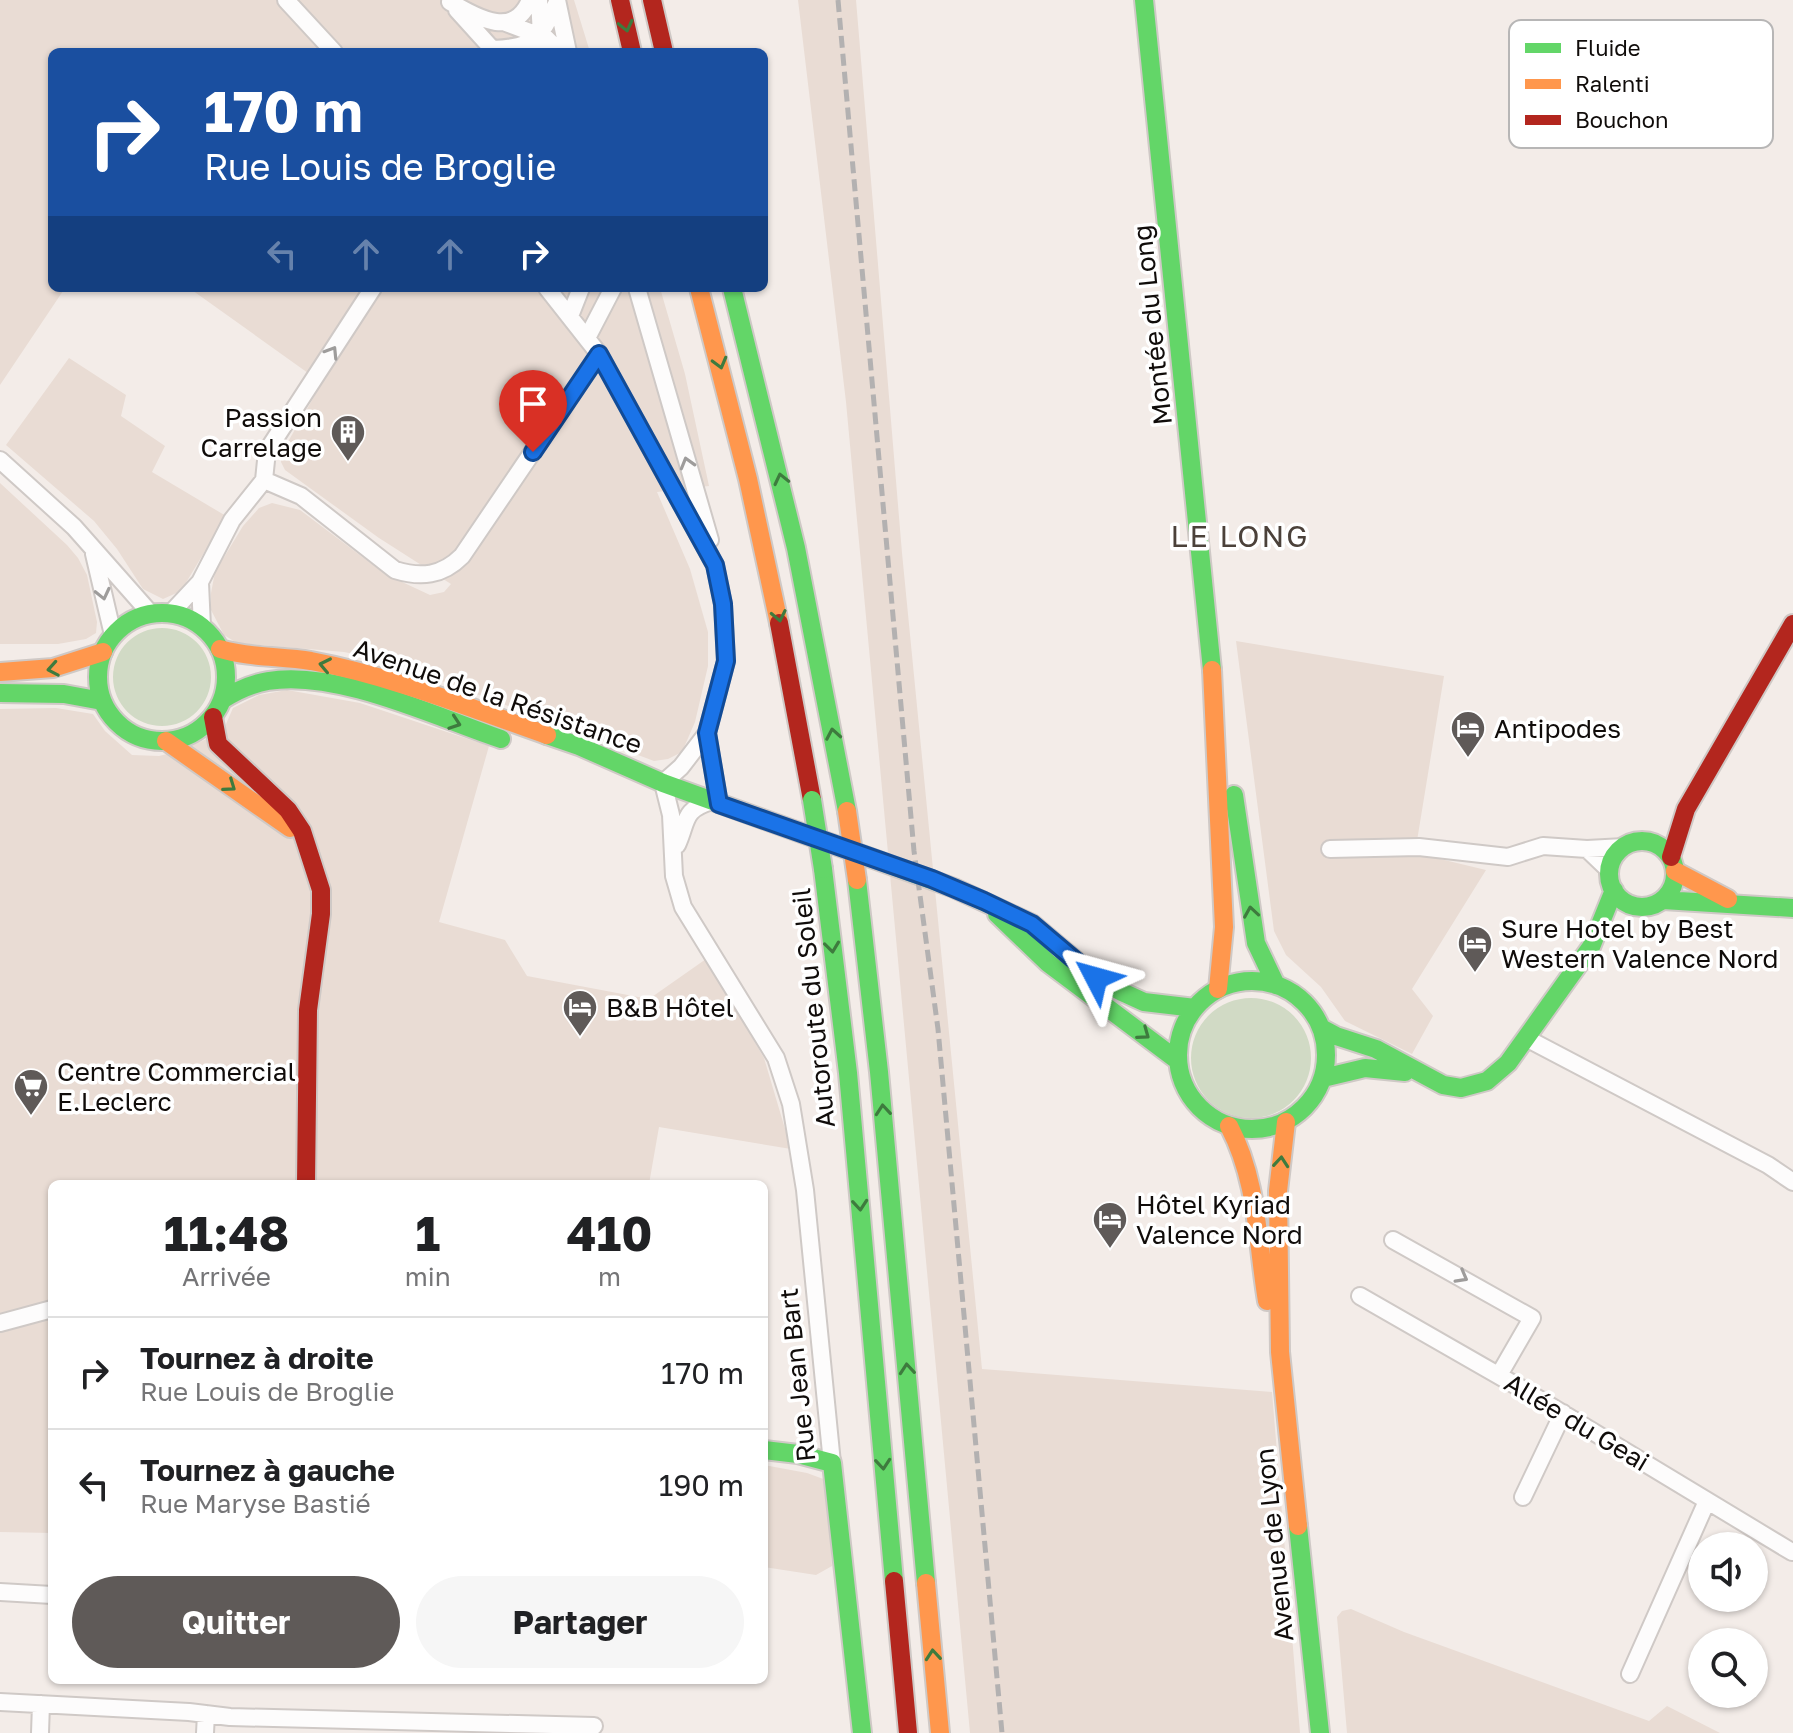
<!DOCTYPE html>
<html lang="fr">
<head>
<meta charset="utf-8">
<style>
	:root { --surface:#fff; --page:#f6f6f6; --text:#202124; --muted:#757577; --line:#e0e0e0; --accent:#5f5a58 }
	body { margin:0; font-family:"Golos Text",sans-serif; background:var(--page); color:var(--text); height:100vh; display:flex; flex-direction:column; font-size:30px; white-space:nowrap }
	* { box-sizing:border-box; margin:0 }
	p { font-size:26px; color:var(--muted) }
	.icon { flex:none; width:44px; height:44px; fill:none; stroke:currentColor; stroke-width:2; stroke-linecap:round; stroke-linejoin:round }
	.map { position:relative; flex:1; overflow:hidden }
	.details { position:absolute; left:48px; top:1180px; width:720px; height:504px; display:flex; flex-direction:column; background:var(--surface); border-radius:12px; box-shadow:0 2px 6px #0004 }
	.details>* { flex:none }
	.hud { position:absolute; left:48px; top:48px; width:720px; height:244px; border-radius:12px; box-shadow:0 2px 6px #0004; background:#1a4fa0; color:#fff; overflow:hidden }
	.controls { position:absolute; left:1688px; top:1532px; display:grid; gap:16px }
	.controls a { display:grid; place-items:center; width:80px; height:80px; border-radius:50%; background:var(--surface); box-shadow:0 2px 6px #0004; font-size:40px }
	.pin { position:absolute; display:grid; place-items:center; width:68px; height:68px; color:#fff; margin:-82px -34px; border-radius:50% 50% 50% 0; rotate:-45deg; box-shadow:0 0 8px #0007 }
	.pin .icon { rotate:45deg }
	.me { position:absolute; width:88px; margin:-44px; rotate:309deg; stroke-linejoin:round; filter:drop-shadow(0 0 6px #0008) }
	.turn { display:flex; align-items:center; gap:28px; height:168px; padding:0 24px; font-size:36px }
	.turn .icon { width:104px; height:104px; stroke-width:2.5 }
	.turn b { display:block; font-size:56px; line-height:68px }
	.lanes { display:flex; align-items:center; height:76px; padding:0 24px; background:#0003; justify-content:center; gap:40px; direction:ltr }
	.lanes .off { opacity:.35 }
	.eta { display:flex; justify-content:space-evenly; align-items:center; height:136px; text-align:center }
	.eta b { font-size:48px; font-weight:700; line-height:56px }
	.primary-button { display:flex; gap:16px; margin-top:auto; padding:16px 24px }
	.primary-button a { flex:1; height:92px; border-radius:48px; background:var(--accent); color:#fff; font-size:32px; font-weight:700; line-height:92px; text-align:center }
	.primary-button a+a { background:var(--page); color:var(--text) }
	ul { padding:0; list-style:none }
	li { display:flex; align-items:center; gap:24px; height:112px; padding:0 24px; border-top:2px solid var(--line) }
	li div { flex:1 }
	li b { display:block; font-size:30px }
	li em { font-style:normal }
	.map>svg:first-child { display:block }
	.built { fill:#e9dcd4 }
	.green { fill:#d1dac5 }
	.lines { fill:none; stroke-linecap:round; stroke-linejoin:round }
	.street-casing { stroke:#cfc9c6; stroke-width:20 }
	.fast-casing { stroke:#cfc9c6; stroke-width:22 }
	.slow-casing { stroke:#cfc9c6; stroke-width:22 }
	.jam-casing { stroke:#cfc9c6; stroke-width:22 }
	.street { stroke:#fdfcfc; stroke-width:16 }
	.fast { stroke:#63d668; stroke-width:18 }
	.slow { stroke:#ff974d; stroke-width:18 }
	.jam { stroke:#b3261e; stroke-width:18 }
	.rail { stroke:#b3b1b1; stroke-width:5; stroke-dasharray:12 6; stroke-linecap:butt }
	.fast-bridge-casing { stroke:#cbc7c6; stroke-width:22; stroke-linecap:butt }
	.slow-bridge-casing { stroke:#cbc7c6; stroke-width:22; stroke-linecap:butt }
	.fast-bridge { stroke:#63d668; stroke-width:18 }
	.slow-bridge { stroke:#ff974d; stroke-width:18 }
	.oneway { stroke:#3e7b3e }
	.oneway2 { stroke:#9e9c9b }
	.route-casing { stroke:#114b97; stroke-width:20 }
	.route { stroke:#1a73e8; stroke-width:14 }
	.labels { text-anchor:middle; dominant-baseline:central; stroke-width:7; stroke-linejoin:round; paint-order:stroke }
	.street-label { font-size:26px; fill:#100c0a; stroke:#fff }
	.poi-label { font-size:26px; fill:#100c0a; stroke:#fff; text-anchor:start }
	.quarter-label { font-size:30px; letter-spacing:2px; fill:#4b413a; stroke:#fff }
	.key { fill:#fff; stroke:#b7b6b6; stroke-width:2 }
	.key-label { font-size:22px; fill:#100c0a }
</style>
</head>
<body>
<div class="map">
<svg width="1793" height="1733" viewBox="0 0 1793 1733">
	<rect width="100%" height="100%" fill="#f3ece8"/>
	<path class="built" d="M 0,0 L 574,0 L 590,52 L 52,52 L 52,288 L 65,288 L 0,385 Z
		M 798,0 L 856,0 L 902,553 L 982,1369 L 1272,1392 L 1300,1733 L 970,1733 L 846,402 Z
		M 189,288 L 660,288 L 685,374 L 709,486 L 657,492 L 690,569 L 708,632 L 708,666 L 695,722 L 682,752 L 668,759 L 654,761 L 389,661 L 344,652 L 237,643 L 224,635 L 211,610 L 211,593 L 215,572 L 243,526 L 259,508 L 272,503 L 300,510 L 385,574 L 430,595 L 444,592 L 451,584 L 379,538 L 285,470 L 281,462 L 282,452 L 322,383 Z
		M 69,358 L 126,395 L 121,416 L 165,446 L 152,472 L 226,516 L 181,591 L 163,599 L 143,589 L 117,549 L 94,521 L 6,445 Z
		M 0,483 L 67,545 L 78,558 L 87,575 L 97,622 L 96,633 L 86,639 L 58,644 L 0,644 Z
		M 1236,641 L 1444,676 L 1415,853 L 1486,870 L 1412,989 L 1433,1016 L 1412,1054 L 1345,1021 L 1321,987 L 1286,955 L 1274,931 Z
		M 287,690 L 360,703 L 489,746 L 439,922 L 505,940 L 527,976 L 649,999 L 706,959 L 764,1058 L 791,1149 L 659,1127 L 649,1184 L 52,1184 L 52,1533 L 0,1532 L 0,709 L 56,708 L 93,714 L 105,731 L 132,755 L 159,756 L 183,750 L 223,731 L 233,708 L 259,695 Z
		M 764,1465 L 807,1473 L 826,1480 L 832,1566 L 816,1575 L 764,1567 Z
		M 1351,1609 L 1404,1632 L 1649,1721 L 1667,1706 L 1720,1733 L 1347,1733 L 1337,1617 L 1342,1611 Z"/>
	<path class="green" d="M113 677a49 49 0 1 1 98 0a49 49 0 1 1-98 0Z
		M1191 1058a60 60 0 1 1 120 0a60 60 0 1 1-120 0Z"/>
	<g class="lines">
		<g class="street-casing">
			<path id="street" d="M 286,0 L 334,52
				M 539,0 L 542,52
				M 557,0 L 568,52
				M 450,2 C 477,17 513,40 530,0
				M 457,10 L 495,52
				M 506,23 L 546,38 L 560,52
				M 493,49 C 535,47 540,39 557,2
				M 547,288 L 599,354 L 715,565 L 723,604 L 726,661 L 707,733 L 719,804
				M 637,288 L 710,540
				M 570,316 L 581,288
				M 587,338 L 613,288
				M 0,460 L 74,527 L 151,614
				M 264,480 L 301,496 L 395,570 C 421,578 442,576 462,556 L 599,354
				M 94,554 L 113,635
				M 200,583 L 202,627
				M 171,613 L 200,582 L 232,520 L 264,480 L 267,451 L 373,288
				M 707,733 L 681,767 L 663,783 L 671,815 L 674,876 L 683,907 L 776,1058 L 791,1104 L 805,1190 L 832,1463
				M 677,845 C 688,821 682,810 712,801
				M 1330,849 L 1419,847 L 1508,857 L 1543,846 L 1587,849 L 1624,847
				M 1587,849 L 1610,871
				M 1526,1038 L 1768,1165 L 1793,1182
				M 1393,1240 L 1532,1318 L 1499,1375
				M 1360,1296 L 1524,1390 L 1792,1552
				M 0,1323 L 52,1309
				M 1523,1497 L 1563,1413
				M 0,1592 L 52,1595
				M 1630,1674 L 1707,1501
				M 0,1702 L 189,1712 L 230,1717 L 594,1726
				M 40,1733 L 41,1704
				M 205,1733 L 206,1714"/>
		</g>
		<g class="fast-casing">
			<path id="fast" d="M 1144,0 L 1212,670
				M 732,288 L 796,548 L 847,811
				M98 677a64 64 0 1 1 128 0a64 64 0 1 1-128 0Z
				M 0,693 L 64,694 L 102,701
				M 222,700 C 236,691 251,684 268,681 C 336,669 436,717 501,739
				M 547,735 L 579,746 L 663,783 L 954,888 L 1032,924 L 1096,978 L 1122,992 L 1144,1002 L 1195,1008
				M 1234,795 L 1256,943 L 1276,985
				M1609 874a33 33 0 1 1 66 0a33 33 0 1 1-66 0Z
				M 823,869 L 848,1073 L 894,1581
				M 857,880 L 879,1072 L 926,1583
				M 1663,900 L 1793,908
				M 997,914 L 1048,963 L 1177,1060
				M1178 1055a74 74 0 1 1 148 0a74 74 0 1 1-148 0Z
				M 1321,1028 L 1336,1036 L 1376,1049 L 1443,1085 L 1461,1088 L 1487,1081 L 1508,1063 L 1591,947 L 1614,890
				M 1323,1078 L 1365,1068 L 1405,1072
				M 764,1450 L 798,1454 L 832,1463 L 862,1733
				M 1298,1526 L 1320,1733"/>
		</g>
		<g class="slow-casing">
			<path id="slow" d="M 699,288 L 748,479 L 779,623
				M 220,649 C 250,658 280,656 311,661 C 392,676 470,708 547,735
				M 1212,670 L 1224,927 L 1218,989
				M 0,672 L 53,668 L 103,652
				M 166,741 L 290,828
				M 1675,871 L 1728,899
				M 1286,1122 L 1278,1191 L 1280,1352 L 1298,1526
				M 1229,1126 C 1258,1181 1257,1241 1267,1301
				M 926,1583 L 940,1733"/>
		</g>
		<g class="jam-casing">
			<path id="jam" d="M 620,0 L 632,52
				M 652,0 L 664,52
				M 779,623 L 812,800
				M 213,717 L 218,744 L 288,810 L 302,831 L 321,890 L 321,914 L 308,1010 L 306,1184
				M 1671,857 L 1686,809 L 1793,624
				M 894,1581 L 908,1733"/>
		</g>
		<use href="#street" class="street"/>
		<use href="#fast" class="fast"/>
		<use href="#slow" class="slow"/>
		<use href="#jam" class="jam"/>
		<path class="rail" d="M 838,0 L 914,851 L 938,1029 L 1002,1733"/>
		<g class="fast-bridge-casing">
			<path id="fast-bridge" d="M 812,800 L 823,869"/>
		</g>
		<g class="slow-bridge-casing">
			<path id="slow-bridge" d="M 847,811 L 857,880"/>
		</g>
		<use href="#fast-bridge" class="fast-bridge"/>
		<use href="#slow-bridge" class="slow-bridge"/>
	</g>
	<defs><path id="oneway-chevron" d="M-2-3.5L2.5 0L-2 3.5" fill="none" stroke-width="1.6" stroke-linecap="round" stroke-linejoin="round" transform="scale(2)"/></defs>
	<g class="oneway">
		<use href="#oneway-chevron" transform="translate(626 26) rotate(77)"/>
		<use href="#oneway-chevron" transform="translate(720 363) rotate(75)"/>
		<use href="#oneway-chevron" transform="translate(781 479) rotate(-103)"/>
		<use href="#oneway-chevron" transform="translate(779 616) rotate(78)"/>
		<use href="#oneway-chevron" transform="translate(325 665) rotate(-168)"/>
		<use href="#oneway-chevron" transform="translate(53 669) rotate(170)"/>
		<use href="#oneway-chevron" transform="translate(455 723) rotate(19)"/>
		<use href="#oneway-chevron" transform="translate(833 734) rotate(-100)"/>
		<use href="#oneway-chevron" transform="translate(230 786) rotate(35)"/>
		<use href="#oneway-chevron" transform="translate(1251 912) rotate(-99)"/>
		<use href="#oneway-chevron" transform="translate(832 947) rotate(83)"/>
		<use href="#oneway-chevron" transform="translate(1144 1034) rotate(36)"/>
		<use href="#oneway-chevron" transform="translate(883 1110) rotate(-95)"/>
		<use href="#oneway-chevron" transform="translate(1281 1162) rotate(-85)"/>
		<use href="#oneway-chevron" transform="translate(860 1205) rotate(85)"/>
		<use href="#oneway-chevron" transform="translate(907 1369) rotate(-95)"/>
		<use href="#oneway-chevron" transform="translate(883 1464) rotate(85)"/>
		<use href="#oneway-chevron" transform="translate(933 1655) rotate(-95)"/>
	</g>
	<g class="oneway2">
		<use href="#oneway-chevron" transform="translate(332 352) rotate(-58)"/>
		<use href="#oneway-chevron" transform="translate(687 463) rotate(-106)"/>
		<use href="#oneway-chevron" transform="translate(103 594) rotate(77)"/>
		<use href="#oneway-chevron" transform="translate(1462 1277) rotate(29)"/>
	</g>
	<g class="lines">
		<g class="route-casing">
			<path id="route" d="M 533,452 L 599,354 L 715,565 L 723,604 L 726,661 L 707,733 L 719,804 L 932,879 L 984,901 L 1032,924 L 1096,978"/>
		</g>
		<use href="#route" class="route"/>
	</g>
	<defs>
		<g id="building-pin" transform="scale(1.8)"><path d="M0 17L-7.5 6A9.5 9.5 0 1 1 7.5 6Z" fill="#5f5a58" stroke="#fff"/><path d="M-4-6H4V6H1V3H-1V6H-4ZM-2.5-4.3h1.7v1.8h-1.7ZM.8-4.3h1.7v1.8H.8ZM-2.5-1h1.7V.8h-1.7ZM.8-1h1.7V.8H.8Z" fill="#fff"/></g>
		<g id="hotel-pin" transform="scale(1.8)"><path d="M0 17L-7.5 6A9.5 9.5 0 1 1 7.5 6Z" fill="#5f5a58" stroke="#fff"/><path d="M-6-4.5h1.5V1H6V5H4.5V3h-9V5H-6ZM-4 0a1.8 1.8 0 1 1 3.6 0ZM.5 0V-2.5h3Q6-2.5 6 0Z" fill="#fff"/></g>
		<g id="supermarket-pin" transform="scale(1.8)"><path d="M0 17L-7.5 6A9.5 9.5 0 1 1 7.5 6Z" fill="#5f5a58" stroke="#fff"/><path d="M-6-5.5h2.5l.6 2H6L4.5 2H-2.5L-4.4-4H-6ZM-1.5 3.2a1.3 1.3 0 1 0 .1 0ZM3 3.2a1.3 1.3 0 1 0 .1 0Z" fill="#fff"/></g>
	</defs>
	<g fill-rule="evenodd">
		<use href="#building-pin" x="348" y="432"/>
		<use href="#hotel-pin" x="1468" y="728"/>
		<use href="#hotel-pin" x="1475" y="943"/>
		<use href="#hotel-pin" x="580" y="1007"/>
		<use href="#supermarket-pin" x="31" y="1086"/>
		<use href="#hotel-pin" x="1110" y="1219"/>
	</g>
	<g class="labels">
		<g class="street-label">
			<text transform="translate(1152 325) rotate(-96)">Montée du Long</text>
			<text transform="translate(498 696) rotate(19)">Avenue de la Résistance</text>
			<text transform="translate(813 1008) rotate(-96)">Autoroute du Soleil</text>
			<text transform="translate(797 1375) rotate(-96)">Rue Jean Bart</text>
			<text transform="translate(1577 1422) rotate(31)">Allée du Geai</text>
			<text transform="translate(1274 1545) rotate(-96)">Avenue de Lyon</text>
		</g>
		<g class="poi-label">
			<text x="322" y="417" text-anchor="end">Passion<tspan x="322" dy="30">Carrelage</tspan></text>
			<text x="1494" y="728">Antipodes</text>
			<text x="1501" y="928">Sure Hotel by Best<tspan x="1501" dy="30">Western Valence Nord</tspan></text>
			<text x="606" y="1007">B&amp;B Hôtel</text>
			<text x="57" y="1071">Centre Commercial<tspan x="57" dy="30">E.Leclerc</tspan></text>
			<text x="1136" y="1204">Hôtel Kyriad<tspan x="1136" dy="30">Valence Nord</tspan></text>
		</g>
		<g class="quarter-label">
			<text x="1240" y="536">LE LONG</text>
		</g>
	</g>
	<rect x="1509" y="20" width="264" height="128" rx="12" class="key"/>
	<rect x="1525" y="43" width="36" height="10" fill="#63d668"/>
	<rect x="1525" y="79" width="36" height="10" fill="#ff974d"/>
	<rect x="1525" y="115" width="36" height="10" fill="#b3261e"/>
	<g class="key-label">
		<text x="1575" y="56">Fluide</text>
		<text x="1575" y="92">Ralenti</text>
		<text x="1575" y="128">Bouchon</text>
	</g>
</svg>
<div class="controls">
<a><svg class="icon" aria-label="sound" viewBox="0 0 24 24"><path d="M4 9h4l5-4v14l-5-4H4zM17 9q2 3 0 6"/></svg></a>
<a><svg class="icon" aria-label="search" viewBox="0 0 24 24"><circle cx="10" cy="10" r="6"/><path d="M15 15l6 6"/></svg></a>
</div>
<div class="pin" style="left:533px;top:452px;background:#d93025"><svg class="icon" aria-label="arrive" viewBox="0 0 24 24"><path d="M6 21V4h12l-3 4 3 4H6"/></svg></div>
<svg class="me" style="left:1096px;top:978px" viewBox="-20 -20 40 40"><path d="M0-17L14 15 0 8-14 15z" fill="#1a73e8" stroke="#fff" stroke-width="4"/></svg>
<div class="hud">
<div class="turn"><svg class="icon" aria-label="right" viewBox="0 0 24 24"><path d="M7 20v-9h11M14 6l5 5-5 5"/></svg><div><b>170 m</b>Rue Louis de Broglie</div></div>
<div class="lanes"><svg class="icon off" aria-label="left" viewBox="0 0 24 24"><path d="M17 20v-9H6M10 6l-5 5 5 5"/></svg><svg class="icon off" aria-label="ahead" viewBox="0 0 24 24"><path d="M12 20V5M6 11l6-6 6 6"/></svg><svg class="icon off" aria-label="ahead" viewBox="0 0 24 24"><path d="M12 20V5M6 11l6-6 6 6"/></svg><svg class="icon" aria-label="right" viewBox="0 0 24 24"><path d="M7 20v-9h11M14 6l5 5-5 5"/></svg></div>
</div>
<section class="details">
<div class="eta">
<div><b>11:48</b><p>Arrivée</p></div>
<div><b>1</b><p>min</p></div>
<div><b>410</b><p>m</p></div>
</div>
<ul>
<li><svg class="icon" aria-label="right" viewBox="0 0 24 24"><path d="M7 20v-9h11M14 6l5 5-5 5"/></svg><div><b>Tournez à droite</b><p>Rue Louis de Broglie</p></div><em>170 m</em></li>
<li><svg class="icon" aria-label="left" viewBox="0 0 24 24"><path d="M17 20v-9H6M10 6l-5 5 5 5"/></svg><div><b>Tournez à gauche</b><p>Rue Maryse Bastié</p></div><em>190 m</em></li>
</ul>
<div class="primary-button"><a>Quitter</a><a>Partager</a></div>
</section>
</div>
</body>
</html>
